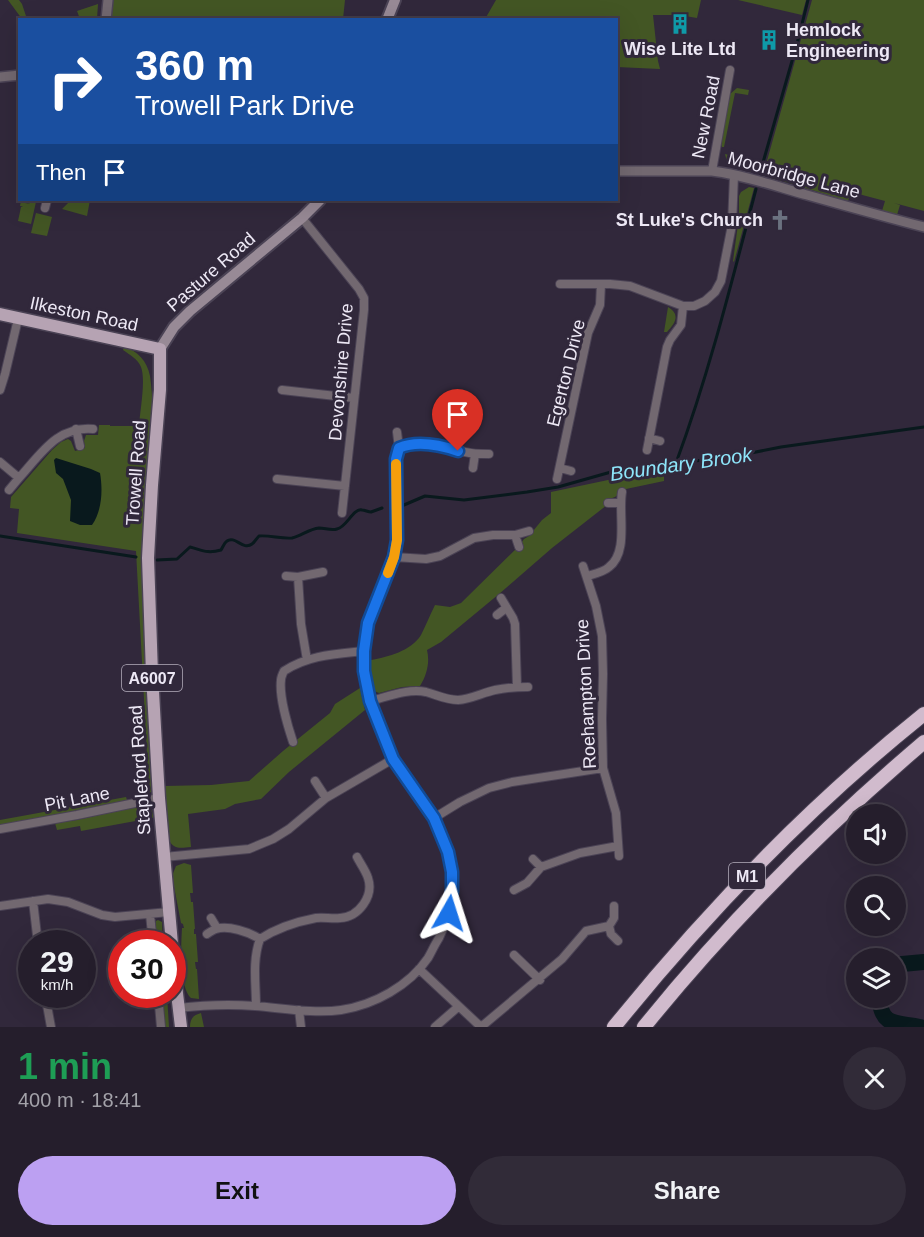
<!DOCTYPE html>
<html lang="en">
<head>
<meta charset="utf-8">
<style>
	:root { --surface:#251e2c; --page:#312b38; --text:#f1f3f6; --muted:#a3a2a9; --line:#423c48; --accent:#bca0f2 }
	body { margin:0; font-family:Helvetica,sans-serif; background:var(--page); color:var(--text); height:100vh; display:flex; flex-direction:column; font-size:22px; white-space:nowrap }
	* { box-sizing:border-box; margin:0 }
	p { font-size:20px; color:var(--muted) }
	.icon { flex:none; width:33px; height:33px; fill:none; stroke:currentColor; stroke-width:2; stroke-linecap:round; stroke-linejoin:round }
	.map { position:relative; height:1027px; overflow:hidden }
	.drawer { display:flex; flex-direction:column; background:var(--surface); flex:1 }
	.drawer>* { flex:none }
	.top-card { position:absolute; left:18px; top:18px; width:600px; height:183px; border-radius:0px; box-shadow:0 6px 24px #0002,0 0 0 2px var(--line); background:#1a4fa0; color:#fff; overflow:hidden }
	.buttons { position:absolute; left:846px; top:804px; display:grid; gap:12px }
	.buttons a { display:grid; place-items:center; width:60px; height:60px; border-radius:50%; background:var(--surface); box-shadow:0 6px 24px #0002,0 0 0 2px var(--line); font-size:30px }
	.speed { position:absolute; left:18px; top:930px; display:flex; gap:12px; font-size:30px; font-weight:700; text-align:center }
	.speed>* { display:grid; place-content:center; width:78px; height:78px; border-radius:50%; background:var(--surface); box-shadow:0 6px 24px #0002,0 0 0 2px var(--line); line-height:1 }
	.speed small { font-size:15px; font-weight:400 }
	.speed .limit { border:9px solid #d22; background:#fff; color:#111 }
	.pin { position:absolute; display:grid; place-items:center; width:51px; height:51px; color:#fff; margin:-62px -26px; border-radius:50% 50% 50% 0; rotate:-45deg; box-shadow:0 0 6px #0007 }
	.pin .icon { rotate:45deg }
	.me { position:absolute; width:66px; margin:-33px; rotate:6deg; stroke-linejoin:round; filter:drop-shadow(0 0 4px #0008) }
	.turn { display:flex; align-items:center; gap:21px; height:126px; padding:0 18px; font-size:27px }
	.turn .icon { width:78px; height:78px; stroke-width:2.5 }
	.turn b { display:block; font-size:42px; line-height:51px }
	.then { display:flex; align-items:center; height:57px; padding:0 18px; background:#0003; gap:12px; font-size:22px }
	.round { display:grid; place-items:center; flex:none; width:63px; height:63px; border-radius:32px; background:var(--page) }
	.summary { display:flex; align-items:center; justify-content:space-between; height:102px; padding:0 18px }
	h1 { font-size:36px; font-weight:600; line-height:45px; color:#1e9e55 }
	.primary-button { display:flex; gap:12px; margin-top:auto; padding:12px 18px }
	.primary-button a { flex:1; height:69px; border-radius:36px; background:var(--accent); color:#111; font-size:24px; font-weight:600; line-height:69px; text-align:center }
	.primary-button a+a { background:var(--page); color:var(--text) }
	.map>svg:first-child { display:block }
	.green { fill:#435624 }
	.water { fill:#09191d }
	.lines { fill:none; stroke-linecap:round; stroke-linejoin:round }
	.stream { stroke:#09191d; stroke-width:3 }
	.river { stroke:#09191d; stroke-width:16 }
	.minor-casing { stroke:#4b4355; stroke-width:10 }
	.tertiary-casing { stroke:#4b4355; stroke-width:12 }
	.secondary-casing { stroke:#4b4355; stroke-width:14 }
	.primary-casing { stroke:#4b4355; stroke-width:15 }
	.motorway-casing { stroke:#4b4355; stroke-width:16 }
	.minor { stroke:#726870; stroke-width:8 }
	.tertiary { stroke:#726870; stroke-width:9 }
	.secondary { stroke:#988a96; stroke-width:10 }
	.primary { stroke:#b6a3b3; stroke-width:12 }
	.motorway { stroke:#d1bbcd; stroke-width:14 }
	.route-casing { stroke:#114b97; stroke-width:15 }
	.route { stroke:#1a73e8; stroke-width:10 }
	.slow { stroke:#f59e0b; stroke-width:10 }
	.labels { text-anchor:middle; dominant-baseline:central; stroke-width:6; stroke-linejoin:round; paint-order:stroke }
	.shield { fill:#31283b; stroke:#b5aebd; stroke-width:1.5 }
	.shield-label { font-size:16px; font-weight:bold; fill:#ede8f5 }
	.poi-label { font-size:18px; font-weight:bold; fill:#ede8f5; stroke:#31283b; text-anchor:start }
	.street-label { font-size:18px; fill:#ede8f5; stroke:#31283b }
	.water-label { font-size:20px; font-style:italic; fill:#8ee5fa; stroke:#31283b }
</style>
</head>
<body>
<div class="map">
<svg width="924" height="1027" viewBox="0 0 924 1027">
	<rect width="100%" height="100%" fill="#31283b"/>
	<path class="green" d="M 8,0 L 19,0 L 22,4 L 27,19 L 22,19 Z
		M 113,0 L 345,0 L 343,19 L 111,19 Z
		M 496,0 L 701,0 L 697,18 L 679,15 L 653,15 L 658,61 L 660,69 L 617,67 L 616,20 L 485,19 Z
		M 738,0 L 806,0 L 802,15 Z
		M 812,0 L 924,0 L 924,211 L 894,203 L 900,205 L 897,215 L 882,211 L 885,201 L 851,192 L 848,201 L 763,175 Z
		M 98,4 L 97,19 L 80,19 L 77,11 Z
		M 737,88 L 749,90 L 748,95 L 735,93 L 724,147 L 722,147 L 721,143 L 730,94 Z
		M 725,154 L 760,162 L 757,173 L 731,166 L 727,162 Z
		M 749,187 L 754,188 L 734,262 L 733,261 L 739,217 L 739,196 L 741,192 Z
		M 20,200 L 36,200 L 25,204 L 36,202 L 31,224 L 18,221 L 21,207 L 23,206 L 20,206 L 21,201 Z
		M 71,200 L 90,200 L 87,216 L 62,209 Z
		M 36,213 L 52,217 L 47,236 L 31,233 Z
		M 668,307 C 681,315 675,323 667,332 L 664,332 Z
		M 124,347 C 138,351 147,361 150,376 C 158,429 143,482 143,535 C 143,620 150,705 152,791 L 146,796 L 142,798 L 137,793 L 149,791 L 136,551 L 17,533 L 19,509 L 10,508 L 11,497 L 52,450 L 61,442 L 68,439 L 71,441 L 75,451 L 85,448 L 84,441 L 86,435 L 98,435 L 99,425 L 110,425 L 110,426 L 139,426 C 140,411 146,380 141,367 C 138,359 130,355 123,350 Z
		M 665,468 L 666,476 L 664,476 L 664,481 L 626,489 L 615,497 L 607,500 L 607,505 L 552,548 L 499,594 L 441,642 L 427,650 C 430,662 427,675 420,686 L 402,687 L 379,693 L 374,691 L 371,675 L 371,660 C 388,657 411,651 421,635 C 426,625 430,615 435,605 L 450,607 L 461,603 L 518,547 L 524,539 L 529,536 L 542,520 L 551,513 L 551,492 Z
		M 360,688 L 365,710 L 289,772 L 261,799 L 235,804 L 225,809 L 188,814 L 191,847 C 181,848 174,850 169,840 L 165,786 L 211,785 L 249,781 L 283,751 L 330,713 L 335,704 Z
		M 126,797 L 127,800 L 0,826 L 0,820 Z
		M 143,805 C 151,806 153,811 153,818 L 146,819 L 146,814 L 141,815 L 141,820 L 81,831 L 80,826 L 57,830 L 55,823 L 77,820 Z
		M 184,863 L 191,865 L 193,893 L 190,893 L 191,902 L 193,902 L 195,929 L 194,929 L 194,934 L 196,934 L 198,962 L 195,962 L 196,969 L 197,969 L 199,999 L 191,998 C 179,987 181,945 182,928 L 184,928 L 183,924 L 181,923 L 172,876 L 176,866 Z
		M 158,920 L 162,922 L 163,943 L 157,943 L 155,924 L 156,921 Z
		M 162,995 L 167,995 L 169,1027 L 165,1027 Z
		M 201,1013 L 204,1027 L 190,1027 C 190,1019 193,1015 201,1013 Z"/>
	<path class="water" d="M 56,458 L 91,469 L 100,473 C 103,490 102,511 92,525 L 80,525 L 70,521 L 71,500 L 63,479 L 56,473 L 54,460 Z"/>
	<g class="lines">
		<path class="stream" d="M 760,173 L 798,40 L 808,0
			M 676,463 C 709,374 732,281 756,189
			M 404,505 L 425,496 L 464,500 L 527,492 L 558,487 L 611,472 L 663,462 L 676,463 L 731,457 L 781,447 L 924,427
			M 0,536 L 136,557
			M 157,560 L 177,559 L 190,547 C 202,550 207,554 221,550 C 223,547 224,543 227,541 C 235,535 243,551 252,544 C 255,542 256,539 259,536 C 270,535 281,539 292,538 C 301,536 309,529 319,528 C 325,528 331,531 337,529 C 347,527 353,508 362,510 C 365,510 368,512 371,512 L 382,508"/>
		<path class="river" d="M 896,969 L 902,964 L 924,962
			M 879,998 C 882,1027 895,1022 920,1027"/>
		<g class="minor-casing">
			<path id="minor" d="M 712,171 L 730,70
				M 45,208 L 47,200
				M 302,218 L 359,289 L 364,298 L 364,310 L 342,513
				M 560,284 L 610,284 L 630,286 L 683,306 L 694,306 L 705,301 L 715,292 L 721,281 L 732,225 L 734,175
				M 0,390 L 5,374 L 18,319
				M 282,390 L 354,398
				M 76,429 L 80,446
				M 397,432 L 399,448
				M 649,438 L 660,441
				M 647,450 L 667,347 L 670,340 L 681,325 L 683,306
				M 0,462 L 19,478 C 41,454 57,426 93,429
				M 473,468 L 475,454
				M 560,468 L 571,471
				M 277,479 L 345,486
				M 557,479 L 588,333 L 600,305 L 601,284
				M 9,490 L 19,478
				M 608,503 L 620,503
				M 515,535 L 529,531
				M 394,557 L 426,559 L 440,556 L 474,538 L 493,535 L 515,535 L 519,547
				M 583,566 L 596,606 L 602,636 L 603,674 L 602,719 L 603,768 L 616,813 L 619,856
				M 286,576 L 298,577 L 323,572
				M 587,576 C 594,574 604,572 609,567 C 629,552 618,514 622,492
				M 298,577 L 301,624 L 307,660
				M 501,598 L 513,618 L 515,624 L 517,687
				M 497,615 L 506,608
				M 370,701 C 387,697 408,688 426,692 C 437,695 446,700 458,700 C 471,699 482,693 495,690 C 505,688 517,687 528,687
				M 293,742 C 288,727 279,696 281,680 C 281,678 283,673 284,671 C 308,655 336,654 364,651
				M 315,781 L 326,798
				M 434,818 L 460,802 L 489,788 L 512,782 L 603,768
				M 0,829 L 77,815 L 159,798
				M 164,857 L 249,849 L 273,839 L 289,829 L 326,798 L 393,759
				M 533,859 L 541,867
				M 514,890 L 527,883 L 541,867 L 580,853 L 618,846
				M 33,901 L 38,944
				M 0,906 L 48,899 L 68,902 L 102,915 L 115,917 L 169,912
				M 150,914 L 153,944
				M 211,918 L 217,928
				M 609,926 L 611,934 L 618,941
				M 207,934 C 210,932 213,930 216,929 C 228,925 249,932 260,939
				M 514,955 L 540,980
				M 419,969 L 481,1027
				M 45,994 L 51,1027
				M 158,994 L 161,1027
				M 256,1006 C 256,984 252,961 260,939 C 277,928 295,922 316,918 C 324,917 332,919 340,918 C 359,917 374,896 368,878 C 366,871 360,863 357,857
				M 178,1008 C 204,1005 229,1004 255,1006 C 282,1008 315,1014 341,1010 C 374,1005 409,986 428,958 C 432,951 435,944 439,938 C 460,898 453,860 435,820 C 432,814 427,807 423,801 C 413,788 403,775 394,761 C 385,746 371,710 368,693 C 361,657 364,630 378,596 C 383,582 392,568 395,554 C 401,523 395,490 396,458 L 399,448 C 420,439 444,448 465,452 C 473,454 480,454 489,454
				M 299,1010 L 301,1027
				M 435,1027 L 458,1007
				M 481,1027 L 562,959 L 586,931 L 609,926 L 614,918 L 614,906"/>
		</g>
		<g class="tertiary-casing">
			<path id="tertiary" d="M 106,20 L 108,0
				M 0,77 L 20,75
				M 616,171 L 712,171 C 744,175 775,186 807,195 C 846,206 885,217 924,227"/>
		</g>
		<g class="secondary-casing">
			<path id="secondary" d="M 387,20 L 395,0
				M 160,349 L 174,327 L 190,311 L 302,218 L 320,200"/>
		</g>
		<g class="primary-casing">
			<path id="primary" d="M 0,314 L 160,349 L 160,390 L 152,485 L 148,558 L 152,674 L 159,798 L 172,944
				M 172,951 L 181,1027"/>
		</g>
		<g class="motorway-casing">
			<path id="motorway" d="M 614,1027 C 706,913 809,806 924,714
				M 644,1027 C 728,923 823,828 924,742"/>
		</g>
		<use href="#minor" class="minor"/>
		<use href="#tertiary" class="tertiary"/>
		<use href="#secondary" class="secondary"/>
		<use href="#primary" class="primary"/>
		<use href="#motorway" class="motorway"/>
	</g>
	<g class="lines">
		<g class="route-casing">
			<path id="route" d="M 449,913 L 452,891 L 452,872 L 448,852 L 434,818 L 393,759 L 370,701 L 364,671 L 364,651 L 368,623 L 394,557 L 397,540 L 396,459 L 399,448 C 417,440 440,445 458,451"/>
		</g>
		<use href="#route" class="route"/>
		<path class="slow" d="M 388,573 L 394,557 L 397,540 L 396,464"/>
	</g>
	<defs>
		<g id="building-bare" transform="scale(1.62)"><path d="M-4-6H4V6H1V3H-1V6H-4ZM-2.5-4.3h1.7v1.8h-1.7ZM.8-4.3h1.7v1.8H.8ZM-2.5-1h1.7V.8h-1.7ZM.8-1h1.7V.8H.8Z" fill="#0f9aa8" stroke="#31283b" stroke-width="2.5" paint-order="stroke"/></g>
		<g id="church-bare" transform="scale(1.62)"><path d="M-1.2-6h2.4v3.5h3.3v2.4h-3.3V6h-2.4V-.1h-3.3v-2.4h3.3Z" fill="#6b7280" stroke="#31283b" stroke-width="2.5" paint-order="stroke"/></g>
	</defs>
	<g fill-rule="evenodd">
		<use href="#building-bare" x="680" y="24"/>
		<use href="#building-bare" x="769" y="40"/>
		<use href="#church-bare" x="780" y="220"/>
	</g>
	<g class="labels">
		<g class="shield">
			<rect x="122" y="665" width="60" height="26" rx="4.5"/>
			<rect x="729" y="863" width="36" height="26" rx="4.5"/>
		</g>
		<g class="shield-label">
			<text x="152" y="678">A6007</text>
			<text x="747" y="876">M1</text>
		</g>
		<g class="poi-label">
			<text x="786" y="30">Hemlock<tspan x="786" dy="21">Engineering</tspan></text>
			<text x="680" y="49" text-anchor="middle">Wise Lite Ltd</text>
			<text x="763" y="220" text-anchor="end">St Luke's Church</text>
		</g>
		<g class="street-label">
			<text transform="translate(706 117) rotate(-79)">New Road</text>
			<text transform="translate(794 175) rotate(15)">Moorbridge Lane</text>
			<text transform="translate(211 272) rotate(-41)">Pasture Road</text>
			<text transform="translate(84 314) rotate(12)">Ilkeston Road</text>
			<text transform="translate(341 372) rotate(-85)">Devonshire Drive</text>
			<text transform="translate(566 373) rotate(-76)">Egerton Drive</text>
			<text transform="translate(136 473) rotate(-86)">Trowell Road</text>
			<text transform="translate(586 694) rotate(-93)">Roehampton Drive</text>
			<text transform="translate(140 770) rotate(-94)">Stapleford Road</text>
			<text transform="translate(77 799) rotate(-11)">Pit Lane</text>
		</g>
		<g class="water-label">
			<text transform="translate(681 464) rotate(-8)">Boundary Brook</text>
		</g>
	</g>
</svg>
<div class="buttons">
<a><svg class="icon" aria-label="sound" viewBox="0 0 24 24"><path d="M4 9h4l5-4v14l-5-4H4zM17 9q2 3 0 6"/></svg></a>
<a><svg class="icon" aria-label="search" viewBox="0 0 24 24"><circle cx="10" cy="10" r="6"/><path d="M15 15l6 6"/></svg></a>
<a><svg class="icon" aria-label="layers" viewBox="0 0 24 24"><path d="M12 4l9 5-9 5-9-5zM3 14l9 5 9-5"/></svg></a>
</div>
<div class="speed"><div>29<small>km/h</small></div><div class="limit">30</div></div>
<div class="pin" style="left:458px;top:451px;background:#d93025"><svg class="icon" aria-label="arrive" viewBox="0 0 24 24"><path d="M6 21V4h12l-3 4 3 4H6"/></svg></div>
<svg class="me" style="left:449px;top:913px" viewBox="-20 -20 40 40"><path d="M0-17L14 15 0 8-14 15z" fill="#1a73e8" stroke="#fff" stroke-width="4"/></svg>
<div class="top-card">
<div class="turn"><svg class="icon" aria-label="right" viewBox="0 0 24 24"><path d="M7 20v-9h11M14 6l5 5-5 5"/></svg><div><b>360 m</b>Trowell Park Drive</div></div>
<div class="then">Then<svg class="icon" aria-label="arrive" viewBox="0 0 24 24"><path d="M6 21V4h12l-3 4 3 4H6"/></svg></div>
</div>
</div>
<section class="drawer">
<div class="summary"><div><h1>1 min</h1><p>400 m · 18:41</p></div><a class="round"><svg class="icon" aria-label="close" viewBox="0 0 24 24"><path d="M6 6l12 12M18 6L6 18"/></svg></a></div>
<div class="primary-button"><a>Exit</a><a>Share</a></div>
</section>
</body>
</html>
